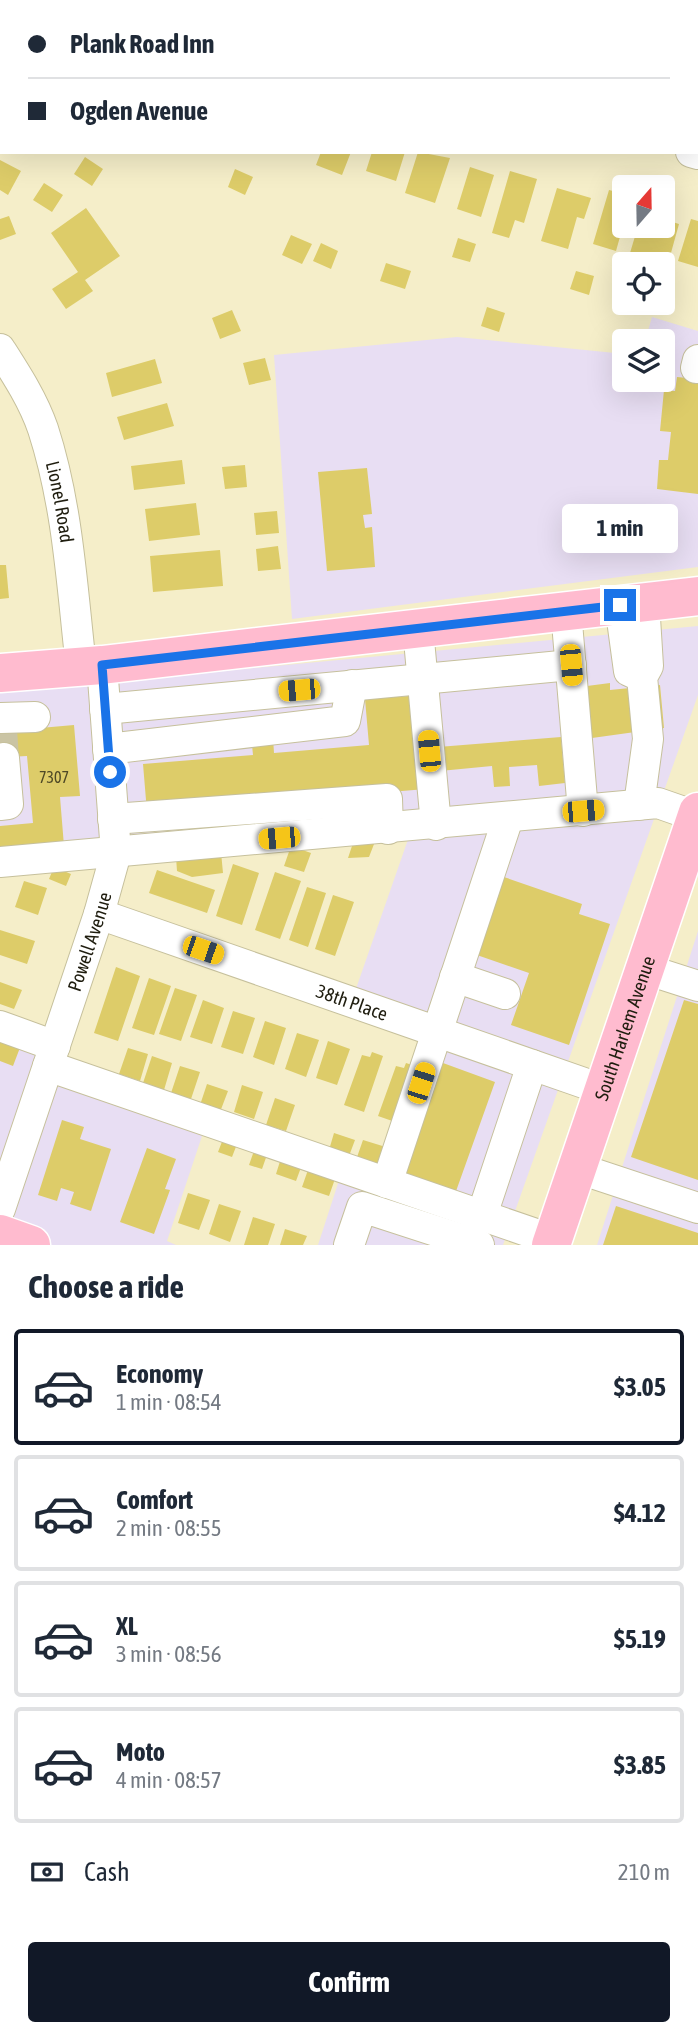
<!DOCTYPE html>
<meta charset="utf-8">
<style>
body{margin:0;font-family:"Asap Condensed",sans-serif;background:#f6f6f7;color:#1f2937;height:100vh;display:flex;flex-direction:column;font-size:26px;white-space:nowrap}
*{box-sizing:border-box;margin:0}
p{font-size:23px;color:#747a83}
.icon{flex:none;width:38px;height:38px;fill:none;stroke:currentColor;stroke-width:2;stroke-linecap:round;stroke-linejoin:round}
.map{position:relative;height:1245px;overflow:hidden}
.side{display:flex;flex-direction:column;background:#fff;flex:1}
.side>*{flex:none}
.top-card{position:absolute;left:0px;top:0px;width:698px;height:154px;box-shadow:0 7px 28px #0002;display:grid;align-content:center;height:154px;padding:0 28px;background:#fff}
.needle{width:46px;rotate:20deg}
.controls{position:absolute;left:612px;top:175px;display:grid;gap:14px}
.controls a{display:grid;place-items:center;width:63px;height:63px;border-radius:7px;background:#fff;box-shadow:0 7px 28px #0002;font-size:35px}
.end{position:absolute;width:32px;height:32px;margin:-16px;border:9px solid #1a73e8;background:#fff;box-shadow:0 0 0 4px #fff}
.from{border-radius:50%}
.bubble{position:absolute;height:49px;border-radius:7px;background:#fff;box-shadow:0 7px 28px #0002;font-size:23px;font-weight:700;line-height:49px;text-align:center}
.car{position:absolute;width:21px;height:42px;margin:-21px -10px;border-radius:9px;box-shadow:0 0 5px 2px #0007;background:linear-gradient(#f5c518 24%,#345 0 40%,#f5c518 0 76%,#345 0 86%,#f5c518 0)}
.top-card b{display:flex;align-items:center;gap:24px;height:66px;font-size:26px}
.top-card b+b{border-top:2px solid #e0e1e3}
.top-card i{width:18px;height:18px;background:#1f2937}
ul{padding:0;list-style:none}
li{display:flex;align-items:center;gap:21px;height:116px;margin:0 14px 10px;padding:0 14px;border:4px solid #e0e1e3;border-radius:7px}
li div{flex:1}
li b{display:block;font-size:26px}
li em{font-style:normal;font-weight:700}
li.selected{border-color:#111827}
li>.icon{width:63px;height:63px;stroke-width:1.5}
h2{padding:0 28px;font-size:32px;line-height:84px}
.pay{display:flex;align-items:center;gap:18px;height:77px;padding:0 28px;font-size:26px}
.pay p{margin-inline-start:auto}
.primary-button{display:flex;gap:14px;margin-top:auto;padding:14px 28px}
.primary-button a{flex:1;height:80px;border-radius:7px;background:#111827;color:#fff;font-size:28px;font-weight:700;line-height:80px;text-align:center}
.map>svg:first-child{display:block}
</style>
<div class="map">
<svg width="698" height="1245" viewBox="0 0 698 1245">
<rect width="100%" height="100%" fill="#f5eec9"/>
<path fill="#e8def3" d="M652,317L698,331V567L292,619L274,355L457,337L625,354V380H663V341H645Z
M698,626V695L503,1245H318L343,1168L387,1184L436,1033L351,1003L412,828L0,862V692Z
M698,931V1245H597Z
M0,1018L48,1066L207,1121L167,1241L176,1245H0Z"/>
<path fill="#ddcc69" d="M321,152H351L342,175L316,165Z
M372,152H405L396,181L366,171Z
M418,152L450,158L435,203L405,193Z
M85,157L103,169L92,186L74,174Z
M0,160L21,171L8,195L0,190Z
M470,167L494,175L481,217L457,209Z
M235,169L253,177L245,195L228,187Z
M510,171L537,179L524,223L515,220L509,238L492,233Z
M44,183L63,195L52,212L33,200Z
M557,188L591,198L584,219L577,217L568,249L541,241Z
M609,190L625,194V219L616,251L593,244Z
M86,208L120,256L85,280L93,291L66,309L52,289L78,272L51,233Z
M9,216L16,234L0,240V219Z
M663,219L679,224L664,278L663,264L627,263L636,233L656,238Z
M691,219L698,221V267L678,261Z
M291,235L312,244L302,264L282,255Z
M458,238L476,244L470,262L452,257Z
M321,243L338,251L331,269L313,261Z
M386,263L411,271L405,289L380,281Z
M576,271L594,276L589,295L570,289Z
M487,307L505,313L499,332L481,326Z
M232,310L241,331L220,339L212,318Z
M265,358L271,380L249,385L243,363Z
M155,359L162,383L112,397L106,373Z
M677,377L698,379V494L657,489L659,460H668L671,432L660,431L664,390L675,391Z
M167,403L174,426L124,440L117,417Z
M182,460L185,484L134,490L131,466Z
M245,465L247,487L225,489L222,467Z
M367,468L372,514L363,515L365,528L372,527L375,567L327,571L318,472Z
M196,503L200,535L149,541L145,509Z
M277,511L279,533L256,535L254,513Z
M278,546L281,569L258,571L256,549Z
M220,550L223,586L153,592L150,556Z
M0,565H6L9,598L0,599Z
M610,683V690L660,685L664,728L592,738L587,686Z
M409,696L413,739L422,738L426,789L147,812L143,764L253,755L250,725L272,723L274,753L369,745L365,699Z
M74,725L80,796L60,797L64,846L0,852V826L33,823L27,756L8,757L6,731Z
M561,737L565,783L539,786L537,765L509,767L510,786L494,787L492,766L440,771L438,747Z
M376,839L369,857L348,858L354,840Z
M291,846L311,853L304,872L284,866Z
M221,852L223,873L192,877L177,871L176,857Z
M233,864L259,873L242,925L216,916Z
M54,867L71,874L66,886L49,879Z
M157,870L215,890L207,913L149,893Z
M275,872L301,881L280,939L255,930Z
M501,876L582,904L579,914L610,924L569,1045L511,1025L529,973L474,954Z
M24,881L47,888L38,915L15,907Z
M307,887L326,893L308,947L289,940Z
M333,895L354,902L335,956L315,949Z
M0,930L35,941L27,964L0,955Z
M116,967L140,976L118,1041L94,1033Z
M149,978L171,986L154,1035L132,1028Z
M0,982L22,990L14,1009L0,1004Z
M175,988L197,995L181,1041L159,1034Z
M203,1000L224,1008L212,1044L190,1037Z
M684,1000L698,1004V1180L631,1157Z
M233,1011L255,1018L243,1054L221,1047Z
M265,1021L286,1028L274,1065L253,1057Z
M297,1033L319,1040L306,1077L285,1069Z
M0,1037L21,1045L13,1066L0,1061Z
M328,1041L350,1049L337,1085L316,1078Z
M128,1048L148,1054L140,1081L119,1074Z
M372,1052L383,1056L364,1112L344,1105L362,1055L370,1057Z
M152,1056L172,1063L164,1090L143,1083Z
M406,1063L418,1067L398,1123L378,1116L396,1066L404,1068Z
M443,1063L495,1082L455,1194L403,1176Z
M180,1066L200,1072L191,1099L171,1093Z
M207,1084L228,1091L220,1112L200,1105Z
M242,1085L263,1092L254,1119L234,1112Z
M275,1098L295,1105L286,1131L266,1125Z
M62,1120L84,1127L80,1139L111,1149L91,1211L70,1204L74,1192L61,1188L57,1201L38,1195Z
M334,1133L355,1140L349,1156L329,1150Z
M225,1134L239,1139L232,1157L218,1152Z
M363,1140L389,1148L382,1168L356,1160Z
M147,1148L176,1159L165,1189L170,1190L154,1234L120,1222Z
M255,1148L268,1152L262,1169L249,1165Z
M282,1155L303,1162L296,1181L276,1174Z
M309,1167L336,1176L329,1196L302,1187Z
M188,1193L210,1200L199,1230L178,1223Z
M219,1204L241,1211L230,1242L209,1234Z
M616,1206L698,1233V1245H603Z
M253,1217L275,1224L268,1245H244Z
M285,1229L307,1236L303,1245H280Z"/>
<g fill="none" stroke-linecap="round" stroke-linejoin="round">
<path stroke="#cac4a4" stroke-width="30" stroke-dasharray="30 15" stroke-linecap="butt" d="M2,730L4,758"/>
<g stroke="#c6c09c" stroke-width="32">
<g id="minor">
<path d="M304,0L308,2"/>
<path d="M691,152L698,154"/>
<path id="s1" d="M0,349C16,374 33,400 43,429C68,506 72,587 81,666"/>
<path d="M696,368L698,360"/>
<path d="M620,605L629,671L642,677"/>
<path d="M566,611L583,811"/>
<path d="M418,629L436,825"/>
<path d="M105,709L571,665"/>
<path d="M1,718L35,717"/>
<path d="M108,749L345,721L352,685"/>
<path d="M0,805L8,804L4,758"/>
<path d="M639,805L648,739L642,677L648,666L644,602"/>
<path d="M113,819L387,799L388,829"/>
<path d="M0,862L658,803L698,817"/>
<path id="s2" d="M99,914L604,1090"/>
<path d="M645,969L698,986"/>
<path d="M455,977L505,994"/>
<path d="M0,1026L55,1046"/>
<path d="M48,1066L553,1240"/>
<path d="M577,1168L698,1208"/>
<path d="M387,1183L508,818"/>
<path id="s3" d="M0,1209L99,914L116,853L102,665"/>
<path d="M482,1215L532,1065"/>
<path d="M349,1245L362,1207L479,1245"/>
</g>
</g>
<g stroke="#fff" stroke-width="41">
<g id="major">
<path d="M0,673L102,665L698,596"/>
<path d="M0,1234L31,1245"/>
<path id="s4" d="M551,1245L698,812"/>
</g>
</g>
<use href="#minor" stroke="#fff" stroke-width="30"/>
<use href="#major" stroke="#ffbbcf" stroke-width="38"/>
</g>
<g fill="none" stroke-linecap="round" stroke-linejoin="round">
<path stroke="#1a73e8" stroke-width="9" d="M110,772L102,665L620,605"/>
</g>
<g text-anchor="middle" stroke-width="6" stroke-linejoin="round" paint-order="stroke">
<g font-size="16" fill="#4e4926">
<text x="54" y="783">7307</text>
</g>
<g font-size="19" fill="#1f1d0f" stroke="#f5eec9">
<text dy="7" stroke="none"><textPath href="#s1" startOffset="166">Lionel Road</textPath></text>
<text dy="7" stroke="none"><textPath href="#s3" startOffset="282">Powell Avenue</textPath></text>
<text dy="7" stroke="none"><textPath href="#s2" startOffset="268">38th Place</textPath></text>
<text dy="7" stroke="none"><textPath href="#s4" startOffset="229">South Harlem Avenue</textPath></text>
</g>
</g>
</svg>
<div class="controls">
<a><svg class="needle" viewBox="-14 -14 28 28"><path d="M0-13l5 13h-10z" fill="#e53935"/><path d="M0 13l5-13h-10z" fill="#747a83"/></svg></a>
<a><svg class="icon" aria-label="locate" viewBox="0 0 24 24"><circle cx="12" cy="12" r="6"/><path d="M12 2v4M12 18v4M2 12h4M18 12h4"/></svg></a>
<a><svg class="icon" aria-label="layers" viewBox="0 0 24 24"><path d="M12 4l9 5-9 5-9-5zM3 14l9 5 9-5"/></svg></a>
</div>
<i class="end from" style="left:110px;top:772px"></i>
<i class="end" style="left:620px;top:605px"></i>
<div class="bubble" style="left:562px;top:504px;width:116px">1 min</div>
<i class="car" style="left:571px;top:665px;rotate:175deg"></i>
<i class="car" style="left:299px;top:690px;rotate:265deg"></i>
<i class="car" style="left:429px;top:751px;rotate:355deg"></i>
<i class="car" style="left:583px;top:811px;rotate:85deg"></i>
<i class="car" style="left:279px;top:838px;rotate:265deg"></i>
<i class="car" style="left:203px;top:950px;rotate:109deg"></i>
<i class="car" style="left:421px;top:1083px;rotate:18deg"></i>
<div class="top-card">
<b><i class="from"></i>Plank Road Inn</b>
<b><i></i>Ogden Avenue</b>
</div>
</div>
<section class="side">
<h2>Choose a ride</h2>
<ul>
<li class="selected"><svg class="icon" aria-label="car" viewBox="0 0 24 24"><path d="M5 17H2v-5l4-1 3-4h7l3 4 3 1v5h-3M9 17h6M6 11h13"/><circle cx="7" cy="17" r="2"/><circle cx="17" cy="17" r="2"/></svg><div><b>Economy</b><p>1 min · 08:54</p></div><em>$3.05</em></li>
<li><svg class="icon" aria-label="car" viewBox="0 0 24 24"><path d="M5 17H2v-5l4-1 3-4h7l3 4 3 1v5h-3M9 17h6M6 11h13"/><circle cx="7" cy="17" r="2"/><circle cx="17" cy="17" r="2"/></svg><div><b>Comfort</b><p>2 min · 08:55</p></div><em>$4.12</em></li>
<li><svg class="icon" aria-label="car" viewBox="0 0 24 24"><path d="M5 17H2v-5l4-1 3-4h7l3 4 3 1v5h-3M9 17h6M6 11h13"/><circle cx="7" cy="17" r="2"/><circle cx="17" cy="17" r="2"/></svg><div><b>XL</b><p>3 min · 08:56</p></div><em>$5.19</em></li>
<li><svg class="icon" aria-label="car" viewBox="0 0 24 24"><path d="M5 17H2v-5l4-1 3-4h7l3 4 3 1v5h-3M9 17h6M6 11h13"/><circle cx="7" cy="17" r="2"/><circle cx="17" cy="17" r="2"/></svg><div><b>Moto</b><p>4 min · 08:57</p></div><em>$3.85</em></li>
</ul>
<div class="pay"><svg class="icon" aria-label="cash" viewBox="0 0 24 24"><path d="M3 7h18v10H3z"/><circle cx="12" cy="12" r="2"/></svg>Cash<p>210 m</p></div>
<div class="primary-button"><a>Confirm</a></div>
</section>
